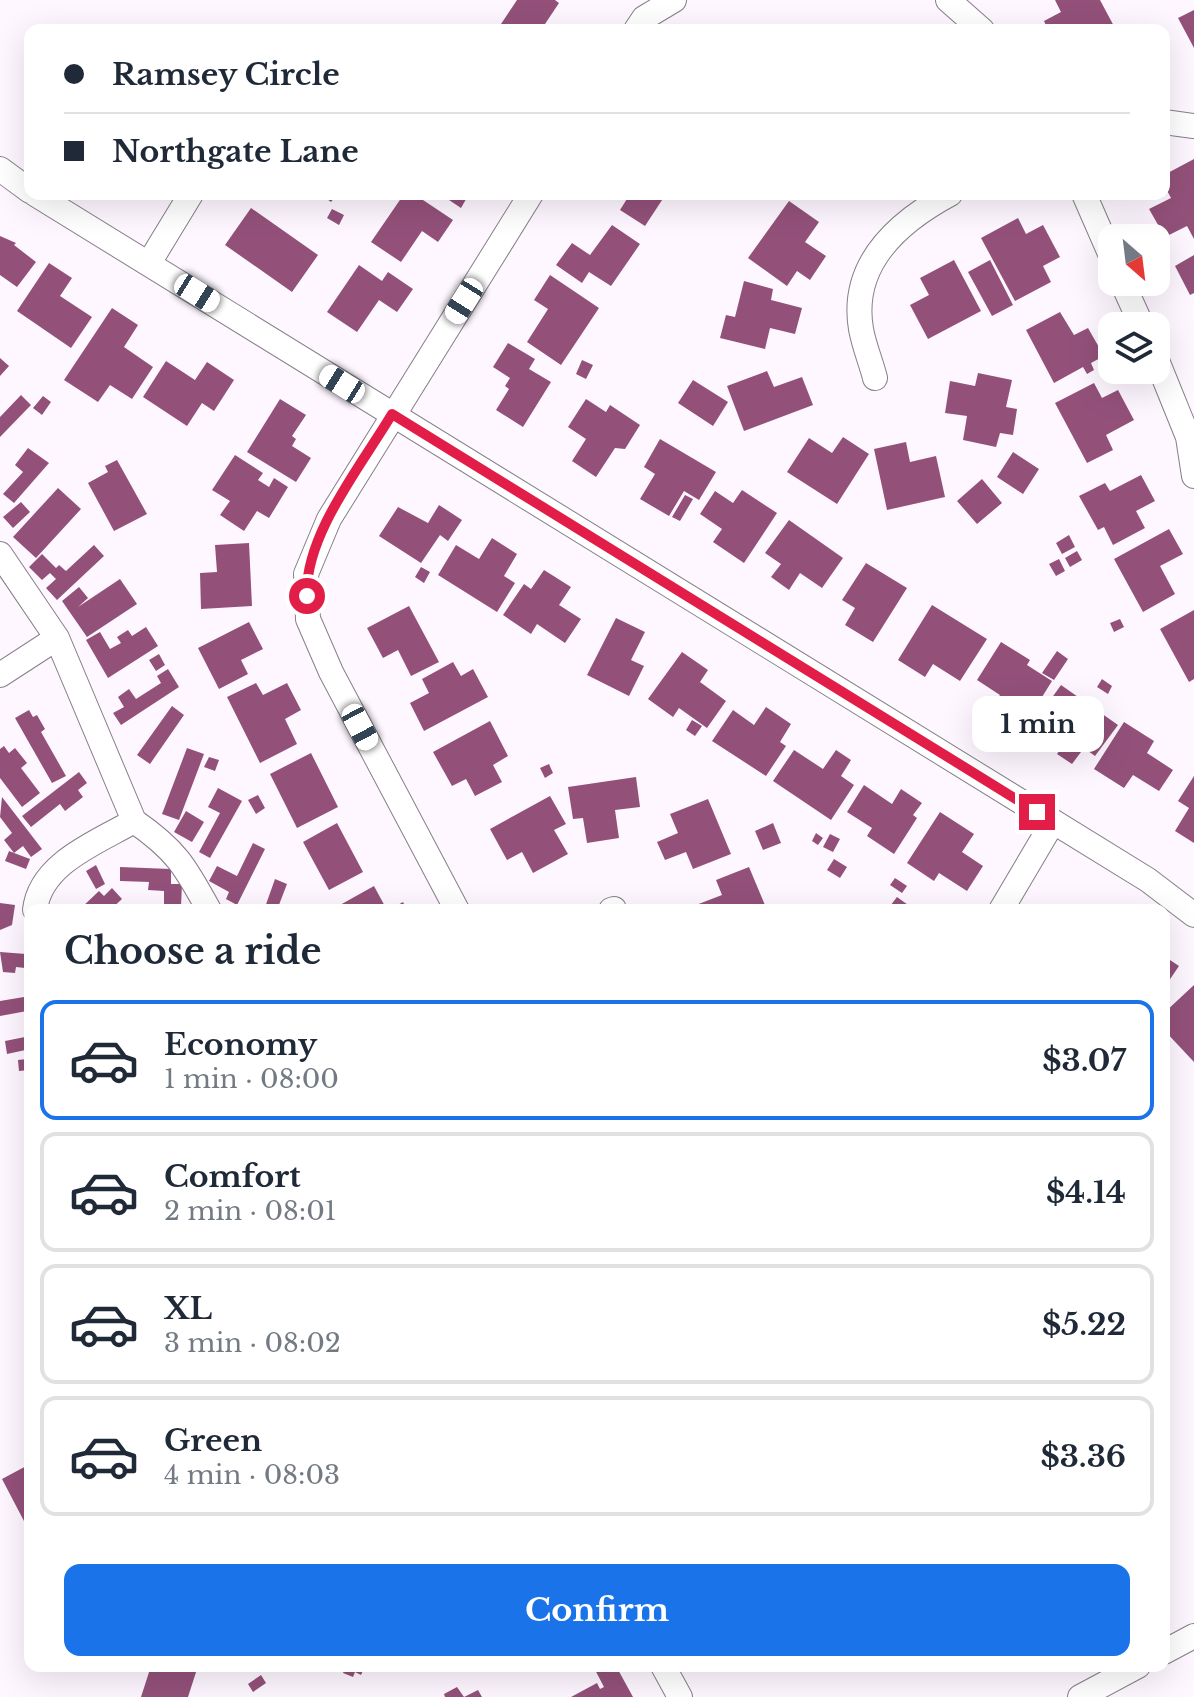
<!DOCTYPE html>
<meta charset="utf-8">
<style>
body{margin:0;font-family:"Libre Baskerville",serif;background:#f6f6f7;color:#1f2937;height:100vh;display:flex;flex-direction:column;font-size:30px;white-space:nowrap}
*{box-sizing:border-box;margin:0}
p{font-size:26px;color:#747a83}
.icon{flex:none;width:44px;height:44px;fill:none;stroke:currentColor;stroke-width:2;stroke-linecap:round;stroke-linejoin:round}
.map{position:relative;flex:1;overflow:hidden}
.drawer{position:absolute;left:24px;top:904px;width:1146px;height:768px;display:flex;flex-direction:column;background:#fff;border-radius:16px;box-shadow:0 8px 32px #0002}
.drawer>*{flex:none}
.hud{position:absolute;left:24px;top:24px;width:1146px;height:176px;border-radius:16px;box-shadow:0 8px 32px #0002;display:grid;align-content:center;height:176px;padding:0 40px;background:#fff}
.needle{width:52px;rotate:152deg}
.buttons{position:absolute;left:1098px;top:224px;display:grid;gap:16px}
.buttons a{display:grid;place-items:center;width:72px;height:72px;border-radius:16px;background:#fff;box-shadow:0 8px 32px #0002;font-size:40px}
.end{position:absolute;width:36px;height:36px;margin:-18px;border:10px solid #e11d48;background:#fff;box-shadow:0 0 0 4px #fff}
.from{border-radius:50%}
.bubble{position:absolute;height:56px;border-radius:16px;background:#fff;box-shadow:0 8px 32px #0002;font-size:26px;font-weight:800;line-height:56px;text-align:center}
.car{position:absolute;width:24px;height:48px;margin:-24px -12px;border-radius:10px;box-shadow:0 0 6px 2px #0007;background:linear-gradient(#fff 24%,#345 0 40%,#fff 0 76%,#345 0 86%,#fff 0)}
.hud b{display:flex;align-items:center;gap:28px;height:76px;font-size:30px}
.hud b+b{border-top:2px solid #e0e1e3}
.hud i{width:20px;height:20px;background:#1f2937}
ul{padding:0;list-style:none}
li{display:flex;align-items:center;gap:24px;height:120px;margin:0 16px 12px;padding:0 24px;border:4px solid #e0e1e3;border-radius:16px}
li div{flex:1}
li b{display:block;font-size:30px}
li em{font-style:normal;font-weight:800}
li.current{border-color:#1a73e8}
li>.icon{width:72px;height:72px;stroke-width:1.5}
h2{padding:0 40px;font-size:36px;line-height:96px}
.action{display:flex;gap:16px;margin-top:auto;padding:16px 40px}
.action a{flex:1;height:92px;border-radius:16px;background:#1a73e8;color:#fff;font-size:32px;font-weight:800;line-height:92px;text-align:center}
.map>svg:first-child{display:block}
</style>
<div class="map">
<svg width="1194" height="1697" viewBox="0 0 1194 1697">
<rect width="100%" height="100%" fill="#fef7ff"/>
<path fill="#93517a" d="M517,0H555L559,3L541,30H497Z
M1055,0H1100L1116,30H1048L1044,21L1061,12Z
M1194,10V48L1178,18Z
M1194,159V239L1187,226L1165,237L1149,209L1171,198L1164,185V175Z
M320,194H337L331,202Z
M404,194H414L453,220L438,242L422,231L401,262L371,242Z
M440,194H469L461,208Z
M630,194H666L645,226L620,210Z
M789,201L819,222L805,242L826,256L810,280L797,271L787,286L748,258Z
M251,208L318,255L292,292L225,245Z
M332,209L344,215L339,225L327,218Z
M1018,218L1026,234L1043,225L1060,257L1043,266L1051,282L1015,301L981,238Z
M612,225L640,244L611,286L589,272L582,283L556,265L572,243L590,255Z
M0,236L16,243L14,245L36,262L17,287L0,275Z
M1194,255V293L1190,295L1175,266Z
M954,260L981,311L928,339L910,305L929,295L920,278Z
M990,260L1013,305L992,316L968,272Z
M49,263L72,278L60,296L92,317L71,348L17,311Z
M359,265L382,281L388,272L413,289L397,312L379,300L357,332L327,312Z
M550,275L599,308L561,365L527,342L548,309L534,300Z
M744,281L773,289L771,300L802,308L795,334L770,328L765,349L720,338L726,315L735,317Z
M112,308L138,325L124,347L153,367L132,399L110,385L98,402L64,380Z
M1060,312L1074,335L1088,328L1104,356L1091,363L1094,370L1087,374L1083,367L1054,383L1026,330Z
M508,343L535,359L529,369L551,382L523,427L496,410L509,389L505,386L510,378L493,367Z
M0,358L9,366L0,376Z
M582,360L593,365L586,379L576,374Z
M166,361L195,380L207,362L234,380L214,411L202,403L187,426L143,397Z
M767,371L774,387L802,377L813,405L744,431L727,386Z
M978,373L1012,380L1006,407L1017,409L1013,435L1000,433L996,447L963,440L967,416L945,413L950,381L975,386Z
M693,380L728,402L713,426L678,403Z
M1094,383L1102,398L1118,390L1134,420L1106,435L1113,450L1087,463L1055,403Z
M21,395L31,405L0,437V417Z
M43,396L51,402L42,415L33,408Z
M280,399L306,415L292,436L296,439L292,446L311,458L296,482L247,452Z
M586,399L606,412L610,405L640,425L625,449L615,448L596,477L572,461L586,439L568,427Z
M843,437L869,454L837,504L787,472L809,438L832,453Z
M660,439L716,472L699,500L684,491L669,516L640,499L655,474L644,467Z
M906,442L910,462L936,456L945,497L887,510L874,449Z
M28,448L49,463L14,503L3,494L23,472L15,465Z
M1013,452L1039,469L1023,494L997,477Z
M235,455L263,473L258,480L269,487L274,478L288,487L269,518L257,511L244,531L220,515L230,501L212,490Z
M117,460L147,514L114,531L88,483L108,472L105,466Z
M1141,475L1155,501L1136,511L1145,528L1113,545L1104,527L1098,530L1079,496L1105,483L1110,491Z
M982,479L1002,503L977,524L957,501Z
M58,488L81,509L36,558L13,537Z
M742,490L777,513L744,563L713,542L722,529L700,514L715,491L733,503Z
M685,495L693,499L680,521L672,517Z
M21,502L30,512L13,528L3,517Z
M439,505L462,520L448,541L440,535L421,563L379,536L398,507L428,523Z
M789,520L843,558L822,588L800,573L789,590L771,577L781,564L765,553Z
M1169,529L1183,554L1160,566L1175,594L1143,612L1114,559Z
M1069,535L1075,547L1062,554L1056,543Z
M492,538L517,554L504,576L515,583L497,612L438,575L456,545L479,559Z
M249,543L252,606L201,609L200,573L217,572L215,545Z
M94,545L104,556L57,600L46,588L56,579L50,573L42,580L29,567L42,554L56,568L59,565L66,571Z
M1077,551L1082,560L1070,567L1065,558Z
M1059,559L1065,571L1056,576L1049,564Z
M866,563L907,588L873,642L845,625L855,608L842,600Z
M421,567L430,572L424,583L415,577Z
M544,570L571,587L559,605L581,619L565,643L537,624L531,634L503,615L524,584L531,589Z
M120,579L137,604L87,637L62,601L79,587L88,598L78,607Z
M932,605L987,639L960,681L933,664L925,677L898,660Z
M409,606L439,662L411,676L398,650L383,658L367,628Z
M1194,610V679L1189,682L1160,629Z
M616,618L645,632L631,660L644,666L629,696L587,675Z
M1120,619L1124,627L1114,632L1110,623Z
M249,622L263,649L241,660L248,674L219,689L198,648Z
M146,627L158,646L108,678L86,640L100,632L110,649L121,643L117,637L128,630L132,636Z
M1001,642L1030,660L1027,665L1052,681L1032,713L1026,709L1013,729L988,713L1000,695L977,680Z
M1057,651L1068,659L1054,680L1042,673Z
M682,652L708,670L700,682L726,701L707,728L679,708L673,717L648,699Z
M159,654L165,665L156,671L149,660Z
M453,662L461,676L473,669L488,697L424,731L410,703L429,693L422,679Z
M168,669L179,687L121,725L113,713L124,707L118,697L129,689L136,699L161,683L157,676Z
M1102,679L1112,686L1108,694L1097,687Z
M256,683L263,695L287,683L301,710L285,719L297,744L260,763L227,697Z
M1061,685L1118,725L1095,756L1084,748L1072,764L1057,754L1066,741L1036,720Z
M172,706L184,715L150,764L137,755Z
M766,707L791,724L780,742L786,746L766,776L712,741L733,710L754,725Z
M29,710L33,717L37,715L45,729L41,732L66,776L52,783L15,718Z
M692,720L702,726L695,736L686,730Z
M490,721L508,756L493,765L502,782L475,796L466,779L452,786L433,752Z
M1124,722L1154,741L1147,753L1173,770L1159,791L1133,775L1124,788L1094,769Z
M4,746L9,753L15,748L27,763L21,768L40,793L22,807L0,778V749Z
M187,748L204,754L179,820L162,814Z
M794,750L823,769L836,750L851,760L841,776L854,785L831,820L773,781Z
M311,753L338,807L297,828L270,774Z
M209,757L219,760L215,771L204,767Z
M549,764L553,773L545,778L540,768Z
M79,772L87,783L78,790L83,797L65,811L60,804L31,827L22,816Z
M1194,776V843L1175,831L1189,808L1178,801Z
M636,777L640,807L615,810L619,838L587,843L583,818L573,819L568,787Z
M864,785L892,804L901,789L922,803L913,815L917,818L894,854L867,836L872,828L847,812Z
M218,788L242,801L210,858L199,852L220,813L208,807Z
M258,795L265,808L256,814L248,800Z
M550,796L566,824L554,830L568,854L533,873L522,852L507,860L490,829Z
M2,797L42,849L31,857L23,846L14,853L30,859L26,869L5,861L9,851L14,853L4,840L12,833L0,817Z
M708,799L731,854L693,869L686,852L665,860L657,842L678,833L670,814Z
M186,811L204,822L192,842L174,832Z
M940,812L974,834L962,852L983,866L967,891L939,873L934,881L907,863Z
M337,823L363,872L329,890L303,842Z
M773,823L781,843L763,850L755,831Z
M816,833L823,838L818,845L812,841Z
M830,834L840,839L833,852L823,847Z
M253,843L265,849L237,905L226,899L229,892L209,881L217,866L237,876Z
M834,859L847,867L840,878L827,870Z
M96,865L105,884L96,889L86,871Z
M120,867L171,869V884H182L181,906L164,905V891L148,890L149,882L120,881Z
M749,867L767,910H698L696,905L722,895L716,880Z
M895,878L907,886L902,893L890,885Z
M275,879L287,884L277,910H264Z
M374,886L387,910H331Z
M112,888L122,899L110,910H79L99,891L104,896Z
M897,897L915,910H887Z
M403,902L407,910H389Z
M0,903L15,905L12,925L0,930Z
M0,952L26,954L25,968L16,967L15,973L3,972Z
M1164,956L1179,966L1164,988Z
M1194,985V1062L1164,1030V1013Z
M30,996V1020L27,1011L0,1016V1001Z
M30,1036V1049L7,1054L5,1041Z
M27,1059L29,1070L19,1071L18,1060Z
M30,1464V1520L25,1523L2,1479Z
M151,1666H198L188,1697H141Z
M346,1666H365L361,1675L355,1672L353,1677L343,1673Z
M593,1666H616L633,1697H571L597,1683L600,1689L604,1687Z
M261,1675L266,1683L253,1692L248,1684Z
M457,1687L464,1697H445L444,1694Z
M478,1690L482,1697H464Z"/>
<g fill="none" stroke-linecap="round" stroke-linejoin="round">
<g stroke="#867f87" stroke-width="26">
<path id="minor" d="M948,0L982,30
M636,30L644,18L674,0
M1164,122L1194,126
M0,169L30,191
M35,194L1148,880L1194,915
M1084,194L1112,258
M149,263L191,194
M1122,282L1142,326
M1156,358L1188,437L1194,476
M875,378C871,362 864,346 861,329C850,264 898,222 950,194
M0,554L57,638L134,821
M0,675L57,638
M35,910C40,863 98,842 134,821C176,850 185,866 209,910
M457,910L331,672L308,619L306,574L329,519L531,194
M611,910L614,909
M1001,910L1053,822
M1164,1652L1194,1636
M663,1666L680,1697
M1080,1697L1138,1666"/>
</g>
<use href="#minor" stroke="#fff" stroke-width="24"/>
</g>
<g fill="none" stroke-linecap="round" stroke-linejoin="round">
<path stroke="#e11d48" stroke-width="10" d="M307,596C304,536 361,466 392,414L1037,812"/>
</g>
</svg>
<div class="buttons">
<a><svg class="needle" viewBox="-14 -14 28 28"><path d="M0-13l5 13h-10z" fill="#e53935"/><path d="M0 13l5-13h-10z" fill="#747a83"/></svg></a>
<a><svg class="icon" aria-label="layers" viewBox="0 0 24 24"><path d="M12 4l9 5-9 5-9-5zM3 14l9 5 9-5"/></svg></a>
</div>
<i class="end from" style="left:307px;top:596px"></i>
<i class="end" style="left:1037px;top:812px"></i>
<div class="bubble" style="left:972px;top:696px;width:132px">1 min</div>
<i class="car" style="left:197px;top:293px;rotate:122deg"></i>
<i class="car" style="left:464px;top:301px;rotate:212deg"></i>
<i class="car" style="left:342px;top:384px;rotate:302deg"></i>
<i class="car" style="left:360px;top:727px;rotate:152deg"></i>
<div class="hud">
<b><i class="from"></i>Ramsey Circle</b>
<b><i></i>Northgate Lane</b>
</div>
<section class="drawer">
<h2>Choose a ride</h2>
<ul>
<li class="current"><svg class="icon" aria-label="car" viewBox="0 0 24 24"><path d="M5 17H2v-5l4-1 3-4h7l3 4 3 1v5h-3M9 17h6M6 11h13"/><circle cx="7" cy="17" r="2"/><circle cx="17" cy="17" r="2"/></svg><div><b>Economy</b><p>1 min · 08:00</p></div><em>$3.07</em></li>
<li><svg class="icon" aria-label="car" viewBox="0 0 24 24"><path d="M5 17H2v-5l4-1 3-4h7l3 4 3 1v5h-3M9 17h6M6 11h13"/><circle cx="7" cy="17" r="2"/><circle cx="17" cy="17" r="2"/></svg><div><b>Comfort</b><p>2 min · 08:01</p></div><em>$4.14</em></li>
<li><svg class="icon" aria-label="car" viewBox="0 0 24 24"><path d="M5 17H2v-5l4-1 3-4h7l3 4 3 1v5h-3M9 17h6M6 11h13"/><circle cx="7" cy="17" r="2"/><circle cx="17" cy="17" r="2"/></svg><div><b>XL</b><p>3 min · 08:02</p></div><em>$5.22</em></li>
<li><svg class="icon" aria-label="car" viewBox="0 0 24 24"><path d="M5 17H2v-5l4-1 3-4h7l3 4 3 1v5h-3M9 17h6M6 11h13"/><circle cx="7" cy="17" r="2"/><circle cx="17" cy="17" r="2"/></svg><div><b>Green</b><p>4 min · 08:03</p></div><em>$3.36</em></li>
</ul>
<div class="action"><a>Confirm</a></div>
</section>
</div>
